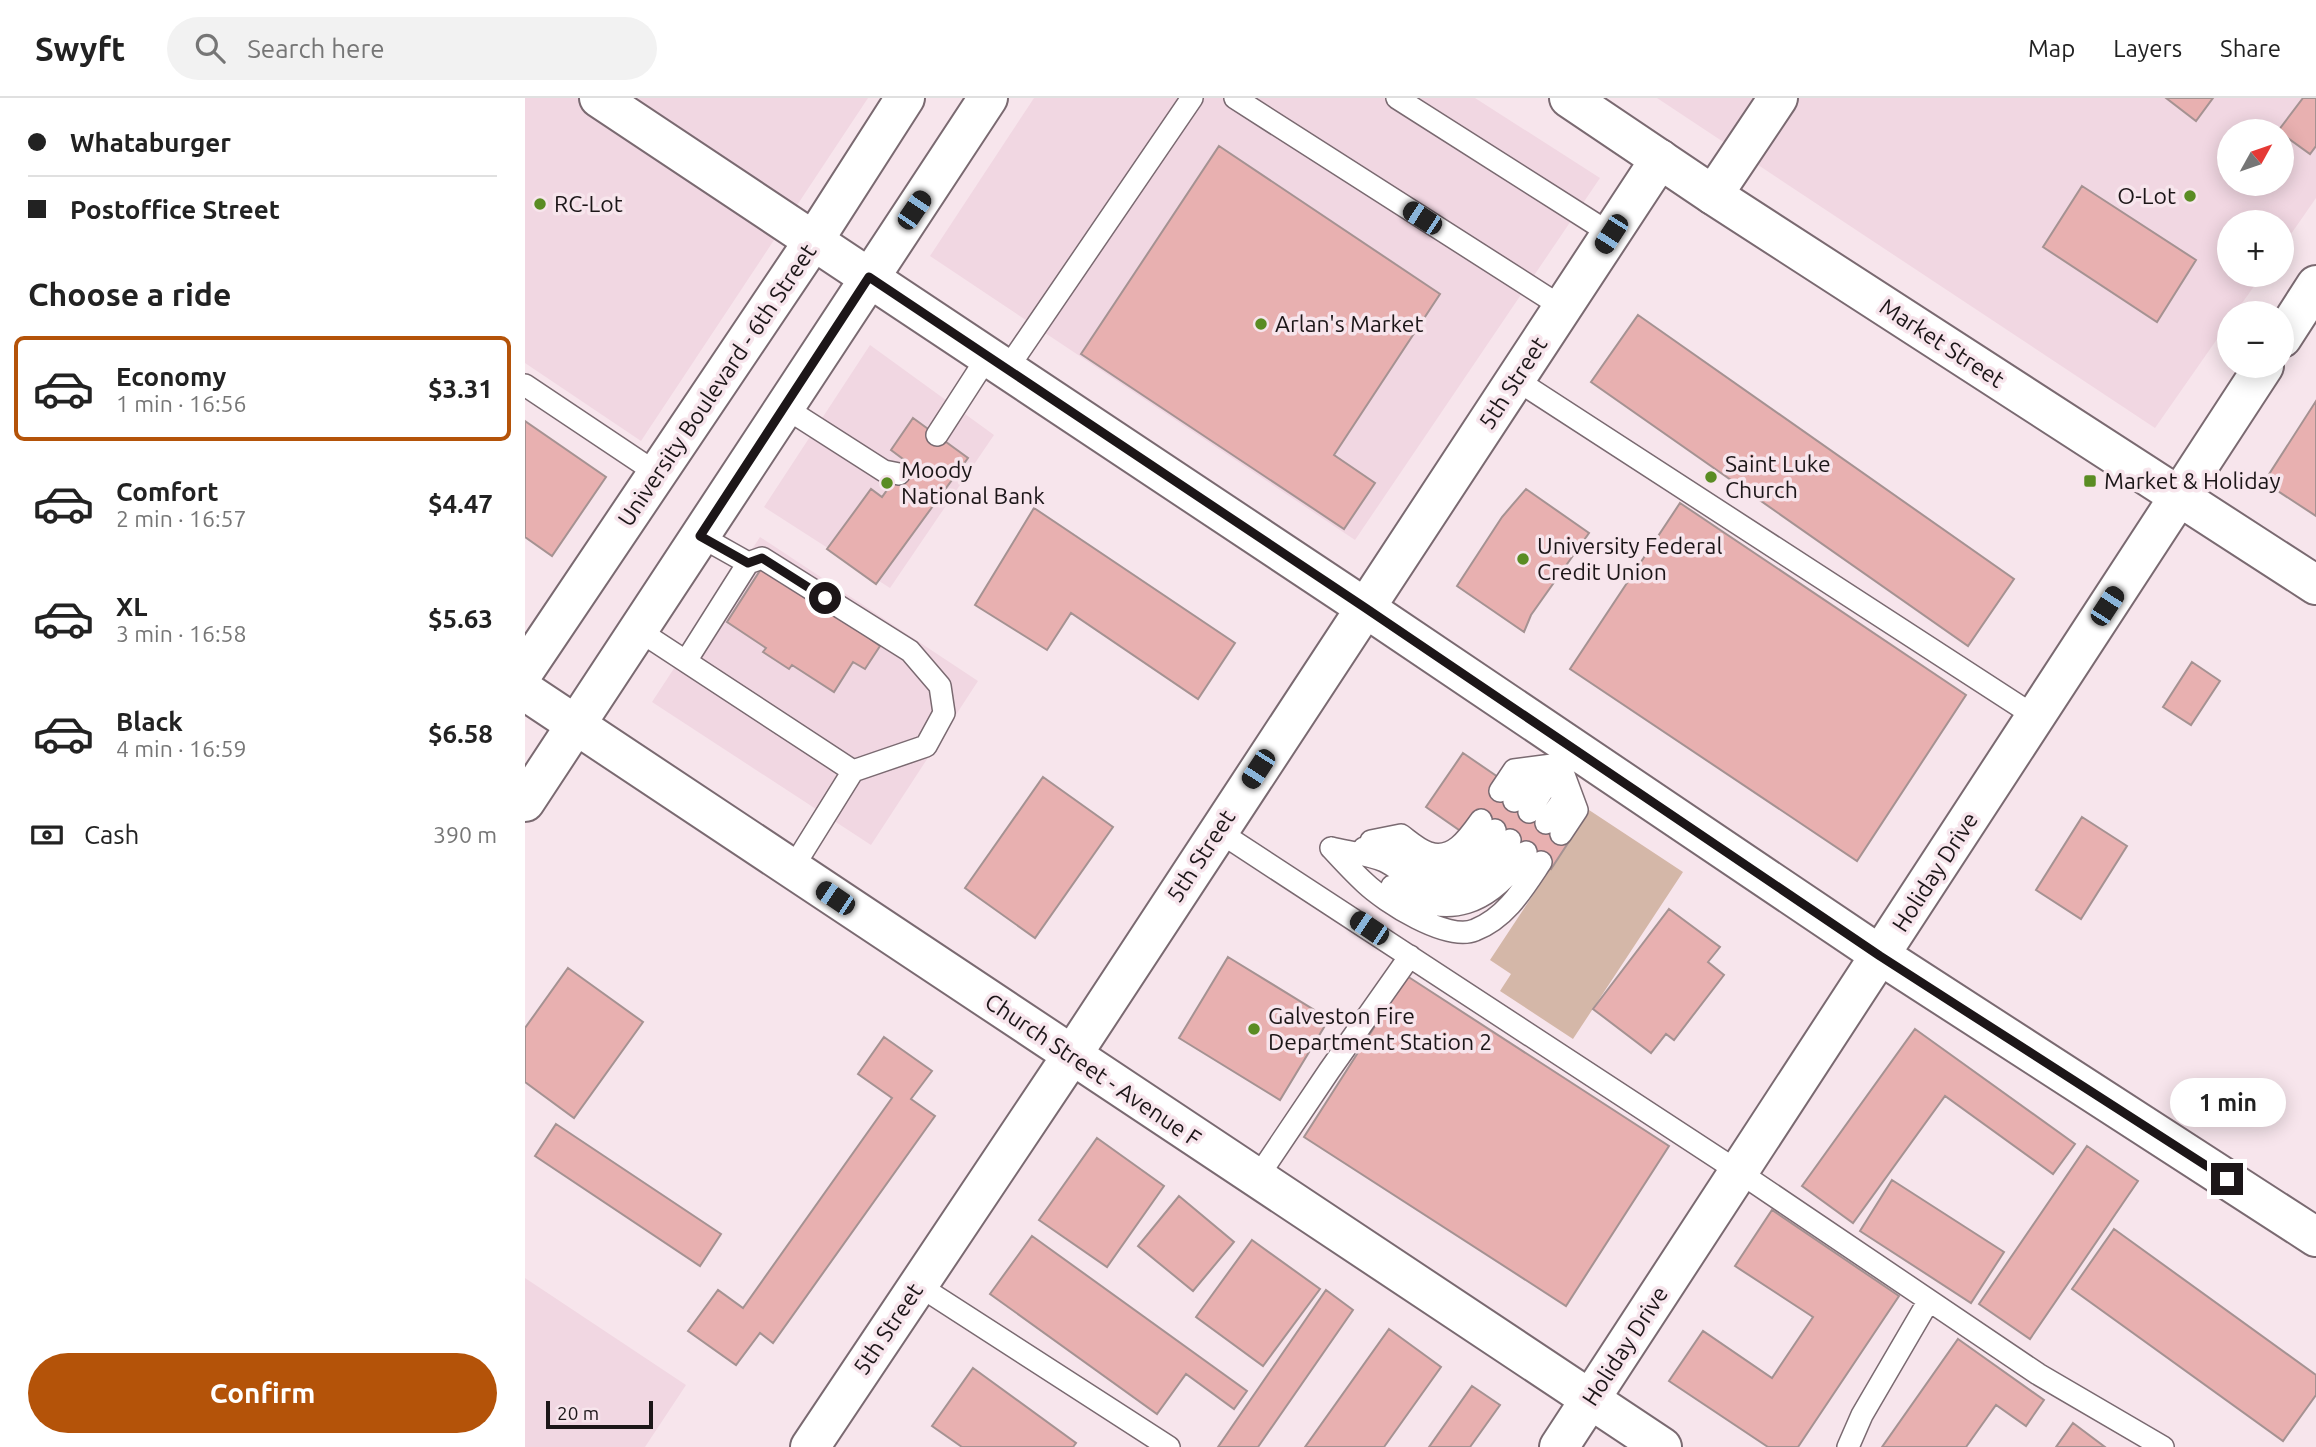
<!DOCTYPE html>
<meta charset="utf-8">
<style>
body{margin:0;font-family:Ubuntu,sans-serif;background:#f2f2f2;color:#222;height:100vh;display:flex;flex-direction:column;font-size:26px;white-space:nowrap}
*{box-sizing:border-box;margin:0}
p{font-size:23px;color:#767676}
.icon{flex:none;width:38px;height:38px;fill:none;stroke:currentColor;stroke-width:2;stroke-linecap:round;stroke-linejoin:round}
.map{position:relative;flex:1;overflow:hidden}
.side{display:flex;flex-direction:column;background:#fff;width:525px}
.side>*{flex:none}
.banner{display:grid;align-content:center;height:154px;padding:0 28px;background:#fff}
.needle{width:46px;rotate:50deg}
.tools{position:absolute;left:1692px;top:21px;display:grid;gap:14px}
.tools a{display:grid;place-items:center;width:77px;height:77px;border-radius:50%;background:#fff;box-shadow:0 4px 18px #0003;font-size:35px}
.scale{position:absolute;left:21px;bottom:18px;width:107px;box-sizing:border-box;padding-left:7px;border:4px solid #1c1618;border-top:0;font-size:19px;line-height:24px;white-space:nowrap;color:#1c1618;-webkit-text-stroke:5px #f7e5ec;paint-order:stroke}
.end{position:absolute;width:32px;height:32px;margin:-16px;border:9px solid #1c1618;background:#fff;box-shadow:0 0 0 4px #fff}
.from{border-radius:50%}
.bubble{position:absolute;height:49px;border-radius:24px;background:#fff;box-shadow:0 4px 18px #0003;font-size:23px;font-weight:600;line-height:49px;text-align:center}
.car{position:absolute;width:21px;height:42px;margin:-21px -10px;border-radius:9px;box-shadow:0 0 5px 2px #0007;background:linear-gradient(#222 24%,#8ab4d8 0 40%,#222 0 76%,#8ab4d8 0 86%,#222 0)}
.banner b{display:flex;align-items:center;gap:24px;height:66px;font-size:26px}
.banner b+b{border-top:2px solid #e0e0e0}
.banner i{width:18px;height:18px;background:#222}
ul{padding:0;list-style:none}
li{display:flex;align-items:center;gap:21px;height:105px;margin:0 14px 10px;padding:0 14px;border:4px solid transparent;border-radius:10px}
li div{flex:1}
li b{display:block;font-size:26px}
li em{font-style:normal;font-weight:600}
li.on{border-color:#b45309}
li>.icon{width:63px;height:63px;stroke-width:1.5}
h2{padding:0 28px;font-size:32px;line-height:84px}
.pay{display:flex;align-items:center;gap:18px;height:77px;padding:0 28px;font-size:26px}
.pay p{margin-inline-start:auto}
.cta{display:flex;gap:14px;margin-top:auto;padding:14px 28px}
.cta a{flex:1;height:80px;border-radius:42px;background:#b45309;color:#fff;font-size:28px;font-weight:600;line-height:80px;text-align:center}
header{display:flex;align-items:center;gap:42px;box-sizing:border-box;height:98px;padding:0 35px;background:#fff;border-bottom:2px solid #e0e0e0}
header strong{font-size:33px}
nav{display:flex;gap:38px;margin-inline-start:auto;font-size:24px}
.search{width:490px;height:63px;background:#f2f2f2;display:flex;align-items:center;gap:18px;box-sizing:border-box;padding:0 24px;border-radius:38px;color:#767676;font-size:26px}
main{display:flex;flex:1;min-height:0}
.map>svg:first-child{display:block}
</style>
<header>
<strong>Swyft</strong>
<div class="search"><svg class="icon" aria-label="search" viewBox="0 0 24 24"><circle cx="10" cy="10" r="6"/><path d="M15 15l6 6"/></svg>Search here</div>
<nav><a>Map</a><a>Layers</a><a>Share</a></nav>
</header>
<main>
<section class="side">
<div class="banner">
<b><i class="from"></i>Whataburger</b>
<b><i></i>Postoffice Street</b>
</div>
<h2>Choose a ride</h2>
<ul>
<li class="on"><svg class="icon" aria-label="car" viewBox="0 0 24 24"><path d="M5 17H2v-5l4-1 3-4h7l3 4 3 1v5h-3M9 17h6M6 11h13"/><circle cx="7" cy="17" r="2"/><circle cx="17" cy="17" r="2"/></svg><div><b>Economy</b><p>1 min · 16:56</p></div><em>$3.31</em></li>
<li><svg class="icon" aria-label="car" viewBox="0 0 24 24"><path d="M5 17H2v-5l4-1 3-4h7l3 4 3 1v5h-3M9 17h6M6 11h13"/><circle cx="7" cy="17" r="2"/><circle cx="17" cy="17" r="2"/></svg><div><b>Comfort</b><p>2 min · 16:57</p></div><em>$4.47</em></li>
<li><svg class="icon" aria-label="car" viewBox="0 0 24 24"><path d="M5 17H2v-5l4-1 3-4h7l3 4 3 1v5h-3M9 17h6M6 11h13"/><circle cx="7" cy="17" r="2"/><circle cx="17" cy="17" r="2"/></svg><div><b>XL</b><p>3 min · 16:58</p></div><em>$5.63</em></li>
<li><svg class="icon" aria-label="car" viewBox="0 0 24 24"><path d="M5 17H2v-5l4-1 3-4h7l3 4 3 1v5h-3M9 17h6M6 11h13"/><circle cx="7" cy="17" r="2"/><circle cx="17" cy="17" r="2"/></svg><div><b>Black</b><p>4 min · 16:59</p></div><em>$6.58</em></li>
</ul>
<div class="pay"><svg class="icon" aria-label="cash" viewBox="0 0 24 24"><path d="M3 7h18v10H3z"/><circle cx="12" cy="12" r="2"/></svg>Cash<p>390 m</p></div>
<div class="cta"><a>Confirm</a></div>
</section>
<div class="map">
<svg width="1791" height="1349" viewBox="0 0 1791 1349">
<rect width="100%" height="100%" fill="#f7e5ec"/>
<path fill="#f1d7e2" fill-rule="evenodd" d="M0,0H343L116,343L0,265Z
M509,0H950L1075,80L830,442L405,158Z
M1132,0H1791V100L1757,149V124H1704V177H1737L1710,215H1704V224L1630,330ZM1704,33H1757V86H1704Z
M345,247L469,337L365,490L239,409Z
M235,439L453,583L346,747L127,604Z
M0,1180L161,1287L120,1349H0Z"/>
<path fill="#d4b7a8" d="M1064,712L1158,774L1048,941L975,893L986,876L965,862Z"/>
<path fill="#e8b0b0" stroke="#a59292" stroke-width="2" d="M1641,0H1688L1671,23Z
M1778,0H1791V48L1785,56L1753,33Z
M694,48L915,196L809,357L850,385L819,431L556,256Z
M1557,88L1671,162L1632,224L1518,149Z
M1113,217L1489,481L1443,548L1066,284Z
M1791,303V418L1739,384Z
M388,320L443,360L351,486L302,451L346,391L357,399L382,364L366,352Z
M0,323L81,379L27,458L0,439Z
M1001,391L1064,435L1006,517L999,534L932,488L977,419Z
M1155,405L1441,597L1332,763L1045,571Z
M509,410L710,545L673,601L546,515L522,552L450,507Z
M236,471L275,496L277,492L355,548L340,571L328,564L309,594L267,567L264,571L238,554L241,550L202,524Z
M1667,564L1695,583L1666,627L1638,609Z
M938,655L973,679L967,688L1045,742L1026,771L948,717L937,734L901,709Z
M518,679L588,729L510,840L440,790Z
M1557,719L1602,748L1556,821L1511,792Z
M1144,811L1195,849L1183,864L1199,877L1149,942L1141,936L1126,955L1068,911Z
M703,859L804,921L755,1002L654,940Z
M43,870L118,924L49,1020L0,984V930Z
M882,878L1144,1048L1041,1208L779,1039Z
M1390,931L1550,1046L1528,1076L1420,998L1328,1125L1277,1088Z
M359,939L407,973L386,1001L410,1018L248,1245L235,1235L211,1267L163,1233L193,1192L218,1210L367,1000L333,976Z
M31,1026L196,1136L175,1168L10,1058Z
M572,1040L639,1088L582,1169L514,1122Z
M1562,1048L1613,1083L1505,1241L1454,1206Z
M1367,1082L1479,1154L1446,1205L1335,1133Z
M654,1098L709,1144L668,1193L613,1148Z
M1247,1112L1374,1198L1273,1349H1243L1144,1283L1178,1233L1247,1280L1288,1219L1210,1168Z
M1589,1131L1791,1277V1297L1758,1343L1547,1191Z
M507,1138L722,1293L709,1311L661,1276L632,1316L465,1196Z
M727,1142L795,1191L738,1268L671,1219Z
M801,1192L828,1212L733,1349H693Z
M864,1231L916,1269L859,1349H780Z
M1433,1241L1519,1302L1501,1328L1471,1307L1441,1349H1357Z
M448,1270L551,1345L548,1349H437L407,1328Z
M947,1288L975,1307L945,1349H904Z
M1548,1325L1580,1349H1531Z"/>
<g fill="none" stroke-linecap="round" stroke-linejoin="round">
<g stroke="#7a6a71" stroke-width="24">
<path id="lane" d="M710,0L1037,209
M872,0L1086,136
M482,271L667,0
M990,281L1511,619
M0,287L133,376
M259,309L359,373L374,376
M412,337L463,258
M175,438L223,465L237,460L385,553L415,588L419,615L401,648L328,673
M113,532L328,673L267,771
M161,563L223,465
M1035,666L1052,712L1036,736
M975,693L989,672L1035,666
M989,703L1003,681L1023,671
M1004,714L1046,649
M1021,725L1037,703L1035,679
M693,733L1214,1074L1513,1276L1638,1349
M846,743L876,737C884,743 894,752 904,755C928,763 944,739 956,722
M806,750C817,762 828,774 840,785C860,804 922,844 950,832C981,820 998,791 1016,764
M806,750C822,754 843,756 859,763C872,769 882,780 896,786C934,804 966,771 985,742
M839,750C847,750 859,748 867,750C876,753 886,763 894,768C926,786 954,756 970,732
M867,788C923,826 966,805 1001,754
M732,1080L804,973L885,858
M393,1187L644,1349
M1323,1349L1337,1317L1403,1204"/>
</g>
<g stroke="#7a6a71" stroke-width="42">
<path id="street" d="M74,0L839,509L1355,857L1791,1139
M1188,97L1253,0
M0,593L1137,1349
M285,1349L547,957L1135,61"/>
</g>
<g stroke="#7a6a71" stroke-width="42">
<path id="secondary" d="M1044,0L1188,97L1791,487
M1757,240L1791,187
M0,572L289,142L380,0
M0,704L463,0
M1034,1349L1739,268"/>
</g>
<use href="#lane" stroke="#fff" stroke-width="21"/>
<use href="#street" stroke="#fff" stroke-width="38"/>
<use href="#secondary" stroke="#fff" stroke-width="38"/>
</g>
<g fill="none" stroke-linecap="round" stroke-linejoin="round">
<path stroke="#1c1618" stroke-width="9" d="M300,500L237,460L223,465L175,438L344,179L839,509L1355,858L1702,1081"/>
</g>
<g fill="#5a8c23" stroke="#f7e5ec" stroke-width="2.5">
<circle cx="1665" cy="98" r="7"/>
<circle cx="15" cy="106" r="7"/>
<circle cx="736" cy="226" r="7"/>
<circle cx="1186" cy="379" r="7"/>
<rect x="1558" y="376" width="14" height="14" rx="3.5"/>
<circle cx="362" cy="385" r="7"/>
<circle cx="998" cy="461" r="7"/>
<circle cx="729" cy="931" r="7"/>
</g>
<g text-anchor="middle" stroke-width="7" stroke-linejoin="round" paint-order="stroke">
<g font-size="23" fill="#1c1618" stroke="#f7e5ec" text-anchor="start">
<text x="1651" y="106" text-anchor="end">O-Lot</text>
<text x="29" y="114">RC-Lot</text>
<text x="750" y="234">Arlan's Market</text>
<text x="1200" y="374">Saint Luke<tspan x="1200" dy="26">Church</tspan></text>
<text x="376" y="380">Moody<tspan x="376" dy="26">National Bank</tspan></text>
<text x="1579" y="391">Market &amp; Holiday</text>
<text x="1012" y="456">University Federal<tspan x="1012" dy="26">Credit Union</tspan></text>
<text x="743" y="926">Galveston Fire<tspan x="743" dy="26">Department Station 2</tspan></text>
</g>
<g font-size="23" fill="#1c1618" stroke="#f7e5ec">
<text transform="translate(1417 245) rotate(33)" y="8">Market Street</text>
<text transform="translate(988 285) rotate(-57)" y="8">5th Street</text>
<text transform="translate(192 287) rotate(-56)" y="8">University Boulevard - 6th Street</text>
<text transform="translate(676 758) rotate(-57)" y="8">5th Street</text>
<text transform="translate(1410 774) rotate(-57)" y="8">Holiday Drive</text>
<text transform="translate(568 972) rotate(34)" y="8">Church Street - Avenue F</text>
<text transform="translate(363 1231) rotate(-56)" y="8">5th Street</text>
<text transform="translate(1100 1248) rotate(-57)" y="8">Holiday Drive</text>
</g>
</g>
</svg>
<div class="tools">
<a><svg class="needle" viewBox="-14 -14 28 28"><path d="M0-13l5 13h-10z" fill="#e53935"/><path d="M0 13l5-13h-10z" fill="#767676"/></svg></a>
<a>+</a>
<a>−</a>
</div>
<div class="scale">20 m</div>
<i class="end from" style="left:300px;top:500px"></i>
<i class="end" style="left:1702px;top:1081px"></i>
<div class="bubble" style="left:1645px;top:980px;width:116px">1 min</div>
<i class="car" style="left:389px;top:112px;rotate:34deg"></i>
<i class="car" style="left:897px;top:120px;rotate:303deg"></i>
<i class="car" style="left:1086px;top:136px;rotate:213deg"></i>
<i class="car" style="left:1582px;top:508px;rotate:33deg"></i>
<i class="car" style="left:733px;top:671px;rotate:213deg"></i>
<i class="car" style="left:310px;top:800px;rotate:304deg"></i>
<i class="car" style="left:844px;top:830px;rotate:304deg"></i>
</div>
</main>
